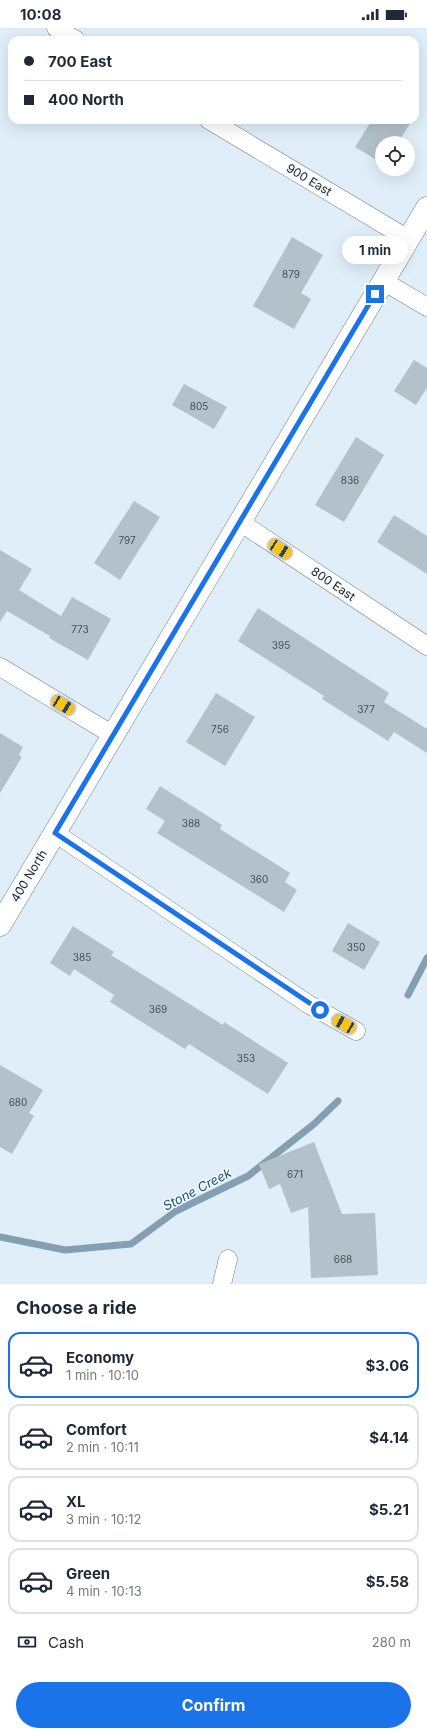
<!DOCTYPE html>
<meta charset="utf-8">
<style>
body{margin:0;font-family:Inter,sans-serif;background:#f2f2f3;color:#1f2937;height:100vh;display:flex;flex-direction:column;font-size:15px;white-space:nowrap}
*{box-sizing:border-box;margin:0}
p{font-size:13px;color:#747a83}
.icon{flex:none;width:22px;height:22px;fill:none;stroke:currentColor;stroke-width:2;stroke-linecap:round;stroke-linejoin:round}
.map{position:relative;height:1256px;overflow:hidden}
.panel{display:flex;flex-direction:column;background:#fff;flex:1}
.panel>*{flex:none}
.banner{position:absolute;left:8px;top:8px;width:411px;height:88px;border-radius:12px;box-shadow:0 4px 16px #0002;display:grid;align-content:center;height:88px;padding:0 16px;background:#fff}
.controls{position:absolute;left:375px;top:108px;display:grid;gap:8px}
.controls a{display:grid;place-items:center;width:40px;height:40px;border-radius:50%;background:#fff;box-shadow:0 4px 16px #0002;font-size:20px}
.end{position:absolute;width:18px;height:18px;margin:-9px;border:5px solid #1a73e8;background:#fff;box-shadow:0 0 0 2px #fff}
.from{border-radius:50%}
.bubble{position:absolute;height:28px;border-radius:14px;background:#fff;box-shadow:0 4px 16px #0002;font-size:13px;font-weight:700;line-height:28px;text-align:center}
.car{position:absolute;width:12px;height:24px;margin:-12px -6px;border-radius:5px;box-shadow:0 0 3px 1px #0007;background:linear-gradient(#f5c518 24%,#345 0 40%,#f5c518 0 76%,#345 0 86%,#f5c518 0)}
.banner b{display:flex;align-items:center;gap:14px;height:38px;font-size:15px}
.banner b+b{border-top:1px solid #e0e1e3}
.banner i{width:10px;height:10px;background:#1f2937}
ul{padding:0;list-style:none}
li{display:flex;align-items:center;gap:12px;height:66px;margin:0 8px 6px;padding:0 8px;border:2px solid #e0e1e3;border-radius:12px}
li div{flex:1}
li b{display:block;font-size:15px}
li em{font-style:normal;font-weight:700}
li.current{border-color:#1a73e8}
li>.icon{width:36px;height:36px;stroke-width:1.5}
h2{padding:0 16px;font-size:18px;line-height:48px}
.pay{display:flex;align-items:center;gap:10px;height:44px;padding:0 16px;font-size:15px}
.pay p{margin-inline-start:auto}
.button{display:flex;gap:8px;margin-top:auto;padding:8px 16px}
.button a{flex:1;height:46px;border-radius:24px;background:#1a73e8;color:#fff;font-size:16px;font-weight:700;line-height:46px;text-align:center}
.status{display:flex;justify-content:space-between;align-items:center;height:28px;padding:0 20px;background:#fff;direction:ltr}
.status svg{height:11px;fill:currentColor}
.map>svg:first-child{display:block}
</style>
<div class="status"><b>10:08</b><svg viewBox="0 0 49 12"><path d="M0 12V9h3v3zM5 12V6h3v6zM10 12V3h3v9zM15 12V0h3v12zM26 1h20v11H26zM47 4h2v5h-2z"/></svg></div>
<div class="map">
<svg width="427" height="1256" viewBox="0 0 427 1256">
<rect width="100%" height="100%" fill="#dfeef8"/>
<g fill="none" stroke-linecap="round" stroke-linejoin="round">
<path stroke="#849fb1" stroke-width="7" d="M408,967L427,930
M0,1209L65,1222L131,1216L176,1183L248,1148L314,1096L338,1073"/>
</g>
<path fill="#b2c1ca" d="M372,92H412L398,115H382V135L355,119Z
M292,209L323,227L301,265L311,271L294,301L253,278Z
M414,332L427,340V360L416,377L394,363Z
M184,356L227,379L214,401L172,377Z
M356,409L384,427L344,494L315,477Z
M134,473L160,489L120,552L94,535Z
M394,487L427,508V546L377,514Z
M0,522L32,541L19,562L61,588L72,569L111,591L88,632L49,610L50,608L7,583L0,594Z
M258,580L389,665L384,674L427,701V725L394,704L388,713L322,671L324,668L238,613Z
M216,665L255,689L225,738L186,714Z
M0,705L23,719L19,727L22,729L0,765Z
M160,758L222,797L220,801L290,845L285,854L297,862L284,884L157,805L165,793L146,781Z
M348,895L380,914L364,942L332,923Z
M73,898L114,924L111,927L223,997L224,994L288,1035L268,1066L189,1016L185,1021L110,974L114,967L74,941L70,948L50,935Z
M0,1037L43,1062L29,1085L34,1088L12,1126L0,1119Z
M314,1114L342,1186L375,1185L378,1247L311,1250L308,1179L291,1185L280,1156L269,1161L259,1136Z"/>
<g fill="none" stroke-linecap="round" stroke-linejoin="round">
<g stroke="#74828a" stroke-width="19">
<path id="street" d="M56,0L76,12
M209,92L408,211
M383,253L427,279
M240,494L427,618
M0,639L113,707
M55,805L308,976L356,1003
M222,1256L228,1231"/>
</g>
<g stroke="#74828a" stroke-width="23">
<path id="secondary" d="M0,897L427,180"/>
</g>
<use href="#street" stroke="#fff" stroke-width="18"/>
<use href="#secondary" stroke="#fff" stroke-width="22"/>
</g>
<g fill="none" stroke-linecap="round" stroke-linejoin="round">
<path stroke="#1a73e8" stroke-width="5" d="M320,982L55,805L375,266"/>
</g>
<g text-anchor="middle" stroke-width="3" stroke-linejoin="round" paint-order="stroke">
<g font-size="10" fill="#454e52">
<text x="291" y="250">879</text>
<text x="199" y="382">805</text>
<text x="350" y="456">836</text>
<text x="127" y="516">797</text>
<text x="80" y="605">773</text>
<text x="281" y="621">395</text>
<text x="366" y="685">377</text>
<text x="220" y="705">756</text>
<text x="191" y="799">388</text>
<text x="259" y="855">360</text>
<text x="356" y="923">350</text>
<text x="82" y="933">385</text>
<text x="158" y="985">369</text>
<text x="246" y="1034">353</text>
<text x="18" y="1078">680</text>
<text x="295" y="1150">671</text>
<text x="343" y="1235">668</text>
</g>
<g font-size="12" fill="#21272a" stroke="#f4f9fe">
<text transform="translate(309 152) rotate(31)" y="4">900 East</text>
<text transform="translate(333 556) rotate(34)" y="4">800 East</text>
<text transform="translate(29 848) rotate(-59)" y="4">400 North</text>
</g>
<g font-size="13" font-style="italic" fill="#175475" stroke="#f4f9fe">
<text transform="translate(197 1161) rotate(-28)" y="5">Stone Creek</text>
</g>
</g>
</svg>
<div class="controls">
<a><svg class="icon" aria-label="locate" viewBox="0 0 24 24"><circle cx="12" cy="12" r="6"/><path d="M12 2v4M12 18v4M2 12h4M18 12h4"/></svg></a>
</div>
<i class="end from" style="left:320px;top:982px"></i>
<i class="end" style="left:375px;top:266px"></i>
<div class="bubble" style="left:342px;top:208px;width:66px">1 min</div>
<i class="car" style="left:280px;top:521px;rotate:123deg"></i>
<i class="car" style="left:63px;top:677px;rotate:121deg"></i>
<i class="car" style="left:344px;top:996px;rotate:300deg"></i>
<div class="banner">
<b><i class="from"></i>700 East</b>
<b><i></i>400 North</b>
</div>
</div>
<section class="panel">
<h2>Choose a ride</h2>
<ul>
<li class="current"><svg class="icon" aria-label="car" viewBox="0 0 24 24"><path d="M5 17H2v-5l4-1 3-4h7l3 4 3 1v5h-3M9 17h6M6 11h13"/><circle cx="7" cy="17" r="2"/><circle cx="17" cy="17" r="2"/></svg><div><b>Economy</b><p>1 min · 10:10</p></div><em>$3.06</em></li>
<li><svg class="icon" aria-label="car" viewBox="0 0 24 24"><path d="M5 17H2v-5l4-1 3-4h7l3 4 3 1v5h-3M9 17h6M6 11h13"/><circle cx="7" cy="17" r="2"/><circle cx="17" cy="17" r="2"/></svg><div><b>Comfort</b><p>2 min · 10:11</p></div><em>$4.14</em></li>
<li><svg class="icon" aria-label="car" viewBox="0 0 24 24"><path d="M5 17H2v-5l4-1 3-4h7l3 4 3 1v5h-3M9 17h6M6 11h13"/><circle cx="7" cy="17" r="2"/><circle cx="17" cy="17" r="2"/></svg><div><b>XL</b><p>3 min · 10:12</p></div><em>$5.21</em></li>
<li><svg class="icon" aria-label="car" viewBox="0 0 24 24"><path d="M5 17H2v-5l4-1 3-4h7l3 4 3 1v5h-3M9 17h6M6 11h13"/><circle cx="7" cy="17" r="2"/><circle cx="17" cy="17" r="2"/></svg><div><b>Green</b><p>4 min · 10:13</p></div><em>$5.58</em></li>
</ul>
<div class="pay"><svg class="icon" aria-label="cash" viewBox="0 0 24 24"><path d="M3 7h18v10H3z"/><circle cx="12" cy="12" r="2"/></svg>Cash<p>280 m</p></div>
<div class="button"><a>Confirm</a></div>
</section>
